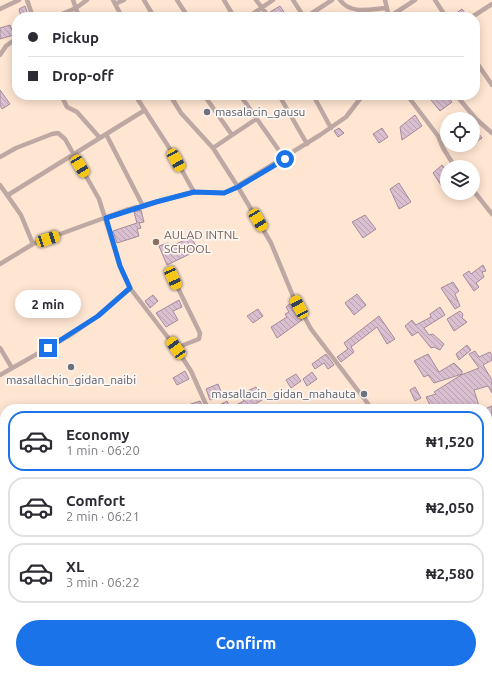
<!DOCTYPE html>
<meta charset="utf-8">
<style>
body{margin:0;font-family:Ubuntu,sans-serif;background:#f7f7f7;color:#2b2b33;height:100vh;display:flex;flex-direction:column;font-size:15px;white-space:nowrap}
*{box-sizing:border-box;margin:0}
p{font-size:13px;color:#7c7c81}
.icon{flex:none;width:22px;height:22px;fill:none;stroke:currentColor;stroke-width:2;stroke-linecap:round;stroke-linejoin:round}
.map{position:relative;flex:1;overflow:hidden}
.details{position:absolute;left:0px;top:404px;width:492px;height:270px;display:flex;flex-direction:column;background:#fff;border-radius:16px 16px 0 0;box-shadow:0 2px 10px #0003}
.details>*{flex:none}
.top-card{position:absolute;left:12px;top:12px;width:468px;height:88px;border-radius:16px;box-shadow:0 2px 10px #0003;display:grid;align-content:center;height:88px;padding:0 16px;background:#fff}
.controls{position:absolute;left:440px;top:112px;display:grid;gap:8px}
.controls a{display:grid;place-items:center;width:40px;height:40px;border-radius:50%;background:#fff;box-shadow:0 2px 10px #0003;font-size:20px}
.end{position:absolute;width:18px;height:18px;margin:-9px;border:5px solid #1a73e8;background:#fff;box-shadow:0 0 0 2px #fff}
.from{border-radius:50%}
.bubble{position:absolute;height:28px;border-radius:14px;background:#fff;box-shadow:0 2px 10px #0003;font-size:13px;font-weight:600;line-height:28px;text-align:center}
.car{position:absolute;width:12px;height:24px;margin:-12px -6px;border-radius:5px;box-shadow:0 0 3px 1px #0007;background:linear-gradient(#f5c518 24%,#345 0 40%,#f5c518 0 76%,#345 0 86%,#f5c518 0)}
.top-card b{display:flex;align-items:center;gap:14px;height:38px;font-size:15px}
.top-card b+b{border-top:1px solid #e1e1e2}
.top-card i{width:10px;height:10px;background:#2b2b33}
ul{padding:7px 0 0;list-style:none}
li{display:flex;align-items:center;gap:12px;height:60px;margin:0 8px 6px;padding:0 8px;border:2px solid #e1e1e2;border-radius:16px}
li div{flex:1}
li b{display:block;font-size:15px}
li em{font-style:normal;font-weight:600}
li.on{border-color:#1a73e8}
li>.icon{width:36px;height:36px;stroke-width:1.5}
.cta{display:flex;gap:8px;margin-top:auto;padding:8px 16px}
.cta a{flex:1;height:46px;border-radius:24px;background:#1a73e8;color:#fff;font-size:16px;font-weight:600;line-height:46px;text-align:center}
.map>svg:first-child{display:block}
</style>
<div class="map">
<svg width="492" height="674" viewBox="0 0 492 674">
<defs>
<pattern id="building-back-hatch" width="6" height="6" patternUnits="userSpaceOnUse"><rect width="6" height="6" fill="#dabfd0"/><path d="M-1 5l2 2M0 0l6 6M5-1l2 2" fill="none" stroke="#baa3b1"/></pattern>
</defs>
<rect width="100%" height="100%" fill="#ffe6d2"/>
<path fill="url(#building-back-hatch)" stroke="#a58b9b" d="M25,6L29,17H21L19,9Z
M280,6L284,12L273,17L270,12Z
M462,9L468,17H451Z
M10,25L14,35L0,39V28Z
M0,90L10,104L2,109L0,105Z
M427,95H446L452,102L440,111Z
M415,115L422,126L402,140L400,127Z
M473,126L482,138L473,144Z
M339,128L344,133L338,137L334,131Z
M382,128L388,137L379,143L373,134Z
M442,165L447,171V185L443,188L433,173Z
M399,183L411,202L399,209L390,189Z
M141,210L144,222L139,223L141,228L137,229L139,236L117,243L113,231L137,223L134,212Z
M365,215L376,229L363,238L352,222Z
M191,237L198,250L167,265L159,246L168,243L169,246L174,244V245Z
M483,265L486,271L482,272L484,277L476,283L479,287L474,291L463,275L469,271L471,274Z
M453,282L459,291L455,294L460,306L455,309L441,288Z
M357,294L366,305L354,315L345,303Z
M153,295L158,301L150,308L145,301Z
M179,300L182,307L173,311L178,320L166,327L156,313Z
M292,302L302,320L277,338L271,327L287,317L285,314L289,312L286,307Z
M440,307L445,315L424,328L429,335L433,334L444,344L440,350L434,347L431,348L418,332L412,336L405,326L412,320L416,325L431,317L430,314Z
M258,309L263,316L253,323L247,316Z
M460,311L463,314L462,318L467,322L454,331L447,319Z
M379,316L395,339L387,344L377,327L351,347L354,352L341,362L337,357L348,349L344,343Z
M467,345L471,350L459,360L456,354Z
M475,351L479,357L490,352L492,355V360L483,365L492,380V393L488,386L474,390L480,409H432L426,397L436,394L434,392L461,375L479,368L469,354Z
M326,354L334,365L328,369L324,363L315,369L312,364Z
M428,354L439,372L454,363L462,371V374L434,383L428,375L424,377L414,361Z
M185,371L189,379L177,385L173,378Z
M312,372L317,379L307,386L303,379Z
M296,374L301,381L291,388L286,380Z
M218,384L223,396L210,400L206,389Z
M256,387L262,400L247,409H212L227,401L230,408L244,401L239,395Z
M415,387L421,398L415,401L410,390Z
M200,401L204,409H190L188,405Z
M492,406V429L488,431L492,438V449L488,451L487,448V408Z
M491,468L492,496L487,497V484L490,482L487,476V469Z
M69,669H88L91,674H72Z
M133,669H175L178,674H136Z"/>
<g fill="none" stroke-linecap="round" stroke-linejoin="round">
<path stroke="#bea8a3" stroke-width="4.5" d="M27,0L33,17
M73,0L79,17
M113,0L122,17
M144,0L154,17
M177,0L188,17
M224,0L234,17
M256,0L269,17
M293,0L304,17
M340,0C351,15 370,9 386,8
M385,0L389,17
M435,0L446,17
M115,4L124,0
M0,9L19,0
M55,17L76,8L87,0
M248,17L273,0
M306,17L332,0
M389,17L415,0
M472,17L492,4
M0,55L6,46L17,38
M475,60L492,85
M61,95L67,107L77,112L100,138
M135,95L170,149L194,192
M170,95L181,113L213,148L238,187L271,243L293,296L311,329L372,409
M204,95L232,135
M240,95L285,159
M279,95L307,144
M313,95L331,128
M407,95L438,136L443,148L455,167
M456,95L476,119L492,133
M106,134L143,206
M213,148L256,119
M0,157L16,148L52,134L58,133L65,139L99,199L120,266L130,288L176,348L191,371L208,409
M0,185L21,215L33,244
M473,190L492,214
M8,195L145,110
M0,264L33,244L126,210L194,192L224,193L231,190L320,135L346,117L363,95
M173,278L200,333L199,339L176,348
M0,348L12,368
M0,375L72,334L98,316L130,288
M0,447L5,455
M0,519L5,515
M0,533L5,537
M0,571L5,568
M0,606L5,609
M487,657L492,660
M63,669L65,674
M214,669L220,674
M314,669L323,674
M49,674L57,669"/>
</g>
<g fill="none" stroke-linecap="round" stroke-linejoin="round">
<path stroke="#1a73e8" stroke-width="5" d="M48,348L98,316L130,288L120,266L106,218L156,202L194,192L224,193L238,187L285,159"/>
</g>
<g fill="#6b7280" stroke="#fcf7f3" stroke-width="1.5">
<circle cx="207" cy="112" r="4"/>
<circle cx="71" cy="367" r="4"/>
<circle cx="364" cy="394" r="4"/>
</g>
<circle fill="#8d6e63" stroke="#fcf7f3" stroke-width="1.5" cx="156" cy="242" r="4"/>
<g text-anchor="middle" stroke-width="3.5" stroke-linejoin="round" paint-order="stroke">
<g font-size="12" fill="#5b616d" stroke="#fcf7f3" text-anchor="start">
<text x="215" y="116">masalacin_gausu</text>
<text x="71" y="384" text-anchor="middle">masallachin_gidan_naibi</text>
<text x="356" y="398" text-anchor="end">masallacin_gidan_mahauta</text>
</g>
<g font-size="12" fill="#785e54" stroke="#fcf7f3" text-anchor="start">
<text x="164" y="239">AULAD INTNL<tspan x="164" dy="14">SCHOOL</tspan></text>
</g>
</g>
</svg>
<div class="controls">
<a><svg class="icon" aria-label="locate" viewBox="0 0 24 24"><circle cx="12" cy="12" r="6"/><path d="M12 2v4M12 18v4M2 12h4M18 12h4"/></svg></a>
<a><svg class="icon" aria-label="layers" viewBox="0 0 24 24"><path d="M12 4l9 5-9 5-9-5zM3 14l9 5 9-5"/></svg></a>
</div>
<i class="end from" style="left:285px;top:159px"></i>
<i class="end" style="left:48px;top:348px"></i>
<div class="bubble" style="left:15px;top:290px;width:66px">2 min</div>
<i class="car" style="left:176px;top:160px;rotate:151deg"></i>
<i class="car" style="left:80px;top:166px;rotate:149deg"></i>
<i class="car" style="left:258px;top:220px;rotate:149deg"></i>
<i class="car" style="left:48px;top:239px;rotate:72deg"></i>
<i class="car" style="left:173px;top:278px;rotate:156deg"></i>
<i class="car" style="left:299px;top:307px;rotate:332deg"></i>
<i class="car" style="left:176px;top:348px;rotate:325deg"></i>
<div class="top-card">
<b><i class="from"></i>Pickup</b>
<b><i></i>Drop-off</b>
</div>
<section class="details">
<ul>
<li class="on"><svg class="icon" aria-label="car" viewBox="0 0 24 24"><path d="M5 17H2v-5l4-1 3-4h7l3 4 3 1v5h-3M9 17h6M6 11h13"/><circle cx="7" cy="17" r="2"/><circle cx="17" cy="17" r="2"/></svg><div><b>Economy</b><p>1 min · 06:20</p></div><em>₦1,520</em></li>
<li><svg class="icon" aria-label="car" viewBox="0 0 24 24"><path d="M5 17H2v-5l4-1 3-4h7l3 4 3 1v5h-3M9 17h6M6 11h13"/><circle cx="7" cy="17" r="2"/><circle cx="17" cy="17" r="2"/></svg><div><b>Comfort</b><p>2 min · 06:21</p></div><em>₦2,050</em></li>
<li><svg class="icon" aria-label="car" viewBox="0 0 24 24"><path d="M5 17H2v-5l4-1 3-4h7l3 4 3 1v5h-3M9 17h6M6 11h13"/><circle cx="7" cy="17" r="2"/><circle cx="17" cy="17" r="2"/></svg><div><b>XL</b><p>3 min · 06:22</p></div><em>₦2,580</em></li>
</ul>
<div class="cta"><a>Confirm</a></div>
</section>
</div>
